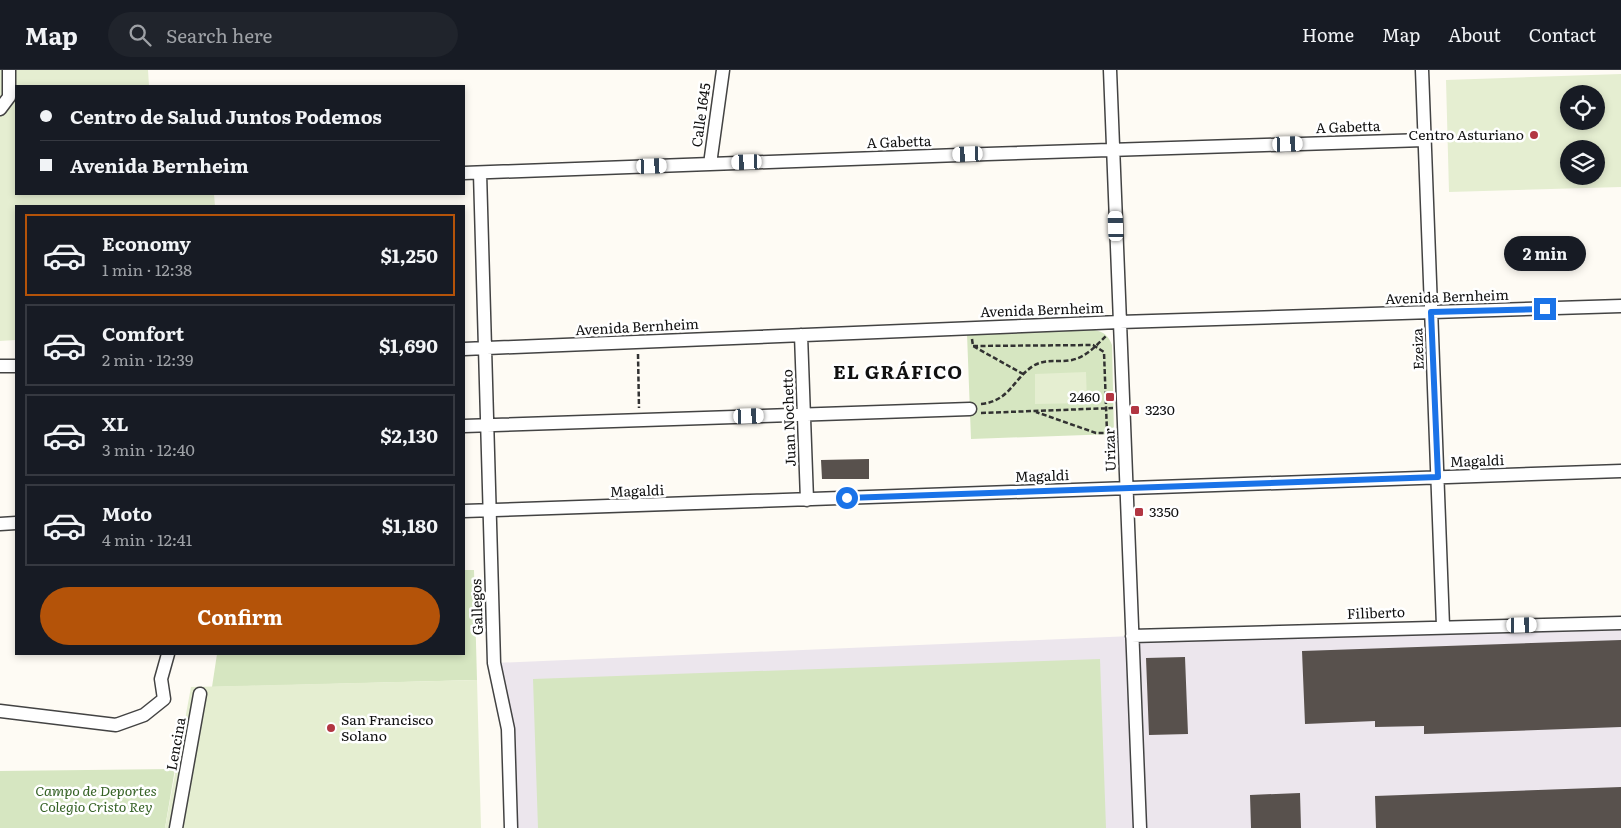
<!DOCTYPE html>
<meta charset="utf-8">
<style>
body{margin:0;font-family:Literata,serif;background:#20242c;color:#f1f3f6;height:100vh;display:flex;flex-direction:column;font-size:19px;white-space:nowrap}
*{box-sizing:border-box;margin:0}
p{font-size:16px;color:#9ea1a6}
.icon{flex:none;width:28px;height:28px;fill:none;stroke:currentColor;stroke-width:2;stroke-linecap:round;stroke-linejoin:round}
.map{position:relative;flex:1;overflow:hidden}
.sheet{position:absolute;left:15px;top:135px;width:450px;height:450px;display:flex;flex-direction:column;background:#171b24;border-radius:0px;box-shadow:0 2px 8px #0003}
.sheet>*{flex:none}
.banner{position:absolute;left:15px;top:15px;width:450px;height:110px;border-radius:0px;box-shadow:0 2px 8px #0003;display:grid;align-content:center;height:110px;padding:0 25px;background:#171b24}
.fabs{position:absolute;left:1560px;top:15px;display:grid;gap:10px}
.fabs a{display:grid;place-items:center;width:45px;height:45px;border-radius:50%;background:#171b24;box-shadow:0 2px 8px #0003;font-size:25px}
.end{position:absolute;width:22px;height:22px;margin:-11px;border:6px solid #1a73e8;background:#fff;box-shadow:0 0 0 2px #fff}
.from{border-radius:50%}
.bubble{position:absolute;height:35px;border-radius:18px;background:#171b24;box-shadow:0 2px 8px #0003;font-size:16px;font-weight:700;line-height:35px;text-align:center}
.car{position:absolute;width:15px;height:30px;margin:-15px -8px;border-radius:6px;box-shadow:0 0 4px 1px #0007;background:linear-gradient(#fff 24%,#345 0 40%,#fff 0 76%,#345 0 86%,#fff 0)}
.banner b{display:flex;align-items:center;gap:18px;height:48px;font-size:19px}
.banner b+b{border-top:1px solid #363941}
.banner i{width:12px;height:12px;background:#f1f3f6}
ul{padding:9px 0 0;list-style:none}
li{display:flex;align-items:center;gap:15px;height:82px;margin:0 10px 8px;padding:0 15px;border:2px solid #363941;border-radius:0px}
li div{flex:1}
li b{display:block;font-size:19px}
li em{font-style:normal;font-weight:700}
li.current{border-color:#b45309}
li>.icon{width:45px;height:45px;stroke-width:1.5}
.action{display:flex;gap:10px;margin-top:auto;padding:10px 25px}
.action a{flex:1;height:58px;border-radius:30px;background:#b45309;color:#fff;font-size:20px;font-weight:700;line-height:58px;text-align:center}
header{display:flex;align-items:center;gap:30px;box-sizing:border-box;height:70px;padding:0 25px;background:#171b24;border-bottom:1px solid #363941}
header strong{font-size:24px}
nav{display:flex;gap:28px;margin-inline-start:auto;font-size:18px}
.search{width:350px;height:45px;background:#20242c;display:flex;align-items:center;gap:12px;box-sizing:border-box;padding:0 18px;border-radius:28px;color:#9ea1a6;font-size:19px}
.map>svg:first-child{display:block}
</style>
<header>
<strong>Map</strong>
<div class="search"><svg class="icon" aria-label="search" viewBox="0 0 24 24"><circle cx="10" cy="10" r="6"/><path d="M15 15l6 6"/></svg>Search here</div>
<nav><a>Home</a><a>Map</a><a>About</a><a>Contact</a></nav>
</header>
<div class="map">
<svg width="1621" height="758" viewBox="0 0 1621 758">
<rect width="100%" height="100%" fill="#fefbf4"/>
<path fill="#ece6ed" d="M1621,553V758H511L508,659L494,593L1132,566Z"/>
<path fill="#d6e6c1" d="M1094,260C1104,262 1108,265 1112,275L1114,364L971,369L967,264Z
M464,500H474L477,610L212,617L217,584H464Z
M1100,589L1106,758H538L533,609Z
M175,699L165,758H0V701Z"/>
<path fill="#e5eed1" fill-rule="evenodd" d="M0,0H148L149,16H16V124H214L215,136H16V270L0,271Z
M1621,4V117L1449,122L1446,10ZM1569,24H1596V51H1569ZM1569,79H1596V106H1569Z
M1086,302L1087,333L1035,334V304Z
M477,610L481,758H165L191,617Z"/>
<path fill="#58514d" d="M869,389V409H822L821,390Z
M1621,570V657L1424,664V656L1375,657V651L1305,654L1302,581Z
M1185,587L1188,664L1149,665L1146,588Z
M1621,717V758H1376L1375,726Z
M1300,723L1301,758H1251L1250,725Z"/>
<g fill="none" stroke-linecap="round" stroke-linejoin="round">
<g stroke="#434343" stroke-width="15">
<path id="minor" d="M1110,0L1140,758
M1422,0L1443,556
M0,39L9,27V0
M710,94L723,0
M464,103L987,84L1424,70
M480,103L494,593L508,659L511,758
M801,265L807,430
M464,279L1120,252L1621,236
M0,296H16
M464,356L970,339
M464,441L1621,401
M0,454L16,453
M1132,566L1621,553
M0,641L116,655L144,645L164,629L161,609L168,584
M176,758L200,624"/>
</g>
<path stroke="#323232" stroke-width="2.5" stroke-dasharray="5 2.5" stroke-linecap="butt" d="M972,269L973,276L1023,304
M973,276L1093,275L1104,282L1107,363H1096L1036,342
M638,284L639,338
M981,334C1010,331 1013,309 1033,296C1046,288 1058,293 1072,290C1086,287 1097,275 1107,265
M981,343L1113,338"/>
<use href="#minor" stroke="#fff" stroke-width="12"/>
</g>
<g fill="none" stroke-linecap="round" stroke-linejoin="round">
<path stroke="#1a73e8" stroke-width="6" d="M847,428L1438,407L1431,242L1545,239"/>
</g>
<g fill="#b23642" stroke="#fff" stroke-width="2">
<circle cx="1534" cy="65" r="5"/>
<rect x="1105" y="322" width="10" height="10" rx="2.5"/>
<rect x="1130" y="335" width="10" height="10" rx="2.5"/>
<rect x="1134" y="437" width="10" height="10" rx="2.5"/>
<circle cx="331" cy="658" r="5"/>
</g>
<g text-anchor="middle" stroke-width="5" stroke-linejoin="round" paint-order="stroke">
<g font-size="14" fill="#101010" stroke="#fff">
<text transform="translate(701 45) rotate(-82)" y="5">Calle 1645</text>
<text transform="translate(1348 57) rotate(-2)" y="5">A Gabetta</text>
<text transform="translate(899 72) rotate(-2)" y="5">A Gabetta</text>
<text transform="translate(1447 227) rotate(-2)" y="5">Avenida Bernheim</text>
<text transform="translate(1042 240) rotate(-2)" y="5">Avenida Bernheim</text>
<text transform="translate(637 257) rotate(-3)" y="5">Avenida Bernheim</text>
<text transform="translate(1418 279) rotate(-92)" y="5">Ezeiza</text>
<text transform="translate(789 348) rotate(-92)" y="5">Juan Nochetto</text>
<text transform="translate(1110 380) rotate(-92)" y="5">Urizar</text>
<text transform="translate(1477 391) rotate(-2)" y="5">Magaldi</text>
<text transform="translate(1042 406) rotate(-2)" y="5">Magaldi</text>
<text transform="translate(637 421) rotate(-2)" y="5">Magaldi</text>
<text transform="translate(477 537) rotate(-92)" y="5">Gallegos</text>
<text transform="translate(1376 543) rotate(-2)" y="5">Filiberto</text>
<text transform="translate(176 674) rotate(-80)" y="5">Lencina</text>
</g>
<g font-size="14" fill="#101010" stroke="#fff" text-anchor="start">
<text x="1524" y="70" text-anchor="end">Centro Asturiano</text>
<text x="1100" y="332" text-anchor="end">2460</text>
<text x="1145" y="345">3230</text>
<text x="1149" y="447">3350</text>
<text x="341" y="655">San Francisco<tspan x="341" dy="16">Solano</tspan></text>
</g>
<g font-size="14" font-style="italic" fill="#366226" stroke="#fff">
<text x="96" y="726">Campo de Deportes<tspan x="96" dy="16">Colegio Cristo Rey</tspan></text>
</g>
<g font-size="19" font-weight="bold" letter-spacing="1" fill="#101010" stroke="#fff">
<text x="898" y="309">EL GRÁFICO</text>
</g>
</g>
</svg>
<div class="fabs">
<a><svg class="icon" aria-label="locate" viewBox="0 0 24 24"><circle cx="12" cy="12" r="6"/><path d="M12 2v4M12 18v4M2 12h4M18 12h4"/></svg></a>
<a><svg class="icon" aria-label="layers" viewBox="0 0 24 24"><path d="M12 4l9 5-9 5-9-5zM3 14l9 5 9-5"/></svg></a>
</div>
<i class="end from" style="left:847px;top:428px"></i>
<i class="end" style="left:1545px;top:239px"></i>
<div class="bubble" style="left:1504px;top:166px;width:82px">2 min</div>
<i class="car" style="left:1288px;top:74px;rotate:88deg"></i>
<i class="car" style="left:968px;top:84px;rotate:268deg"></i>
<i class="car" style="left:747px;top:92px;rotate:268deg"></i>
<i class="car" style="left:652px;top:96px;rotate:88deg"></i>
<i class="car" style="left:1116px;top:156px;rotate:358deg"></i>
<i class="car" style="left:749px;top:346px;rotate:88deg"></i>
<i class="car" style="left:1522px;top:555px;rotate:89deg"></i>
<div class="banner">
<b><i class="from"></i>Centro de Salud Juntos Podemos</b>
<b><i></i>Avenida Bernheim</b>
</div>
<section class="sheet">
<ul>
<li class="current"><svg class="icon" aria-label="car" viewBox="0 0 24 24"><path d="M5 17H2v-5l4-1 3-4h7l3 4 3 1v5h-3M9 17h6M6 11h13"/><circle cx="7" cy="17" r="2"/><circle cx="17" cy="17" r="2"/></svg><div><b>Economy</b><p>1 min · 12:38</p></div><em>$1,250</em></li>
<li><svg class="icon" aria-label="car" viewBox="0 0 24 24"><path d="M5 17H2v-5l4-1 3-4h7l3 4 3 1v5h-3M9 17h6M6 11h13"/><circle cx="7" cy="17" r="2"/><circle cx="17" cy="17" r="2"/></svg><div><b>Comfort</b><p>2 min · 12:39</p></div><em>$1,690</em></li>
<li><svg class="icon" aria-label="car" viewBox="0 0 24 24"><path d="M5 17H2v-5l4-1 3-4h7l3 4 3 1v5h-3M9 17h6M6 11h13"/><circle cx="7" cy="17" r="2"/><circle cx="17" cy="17" r="2"/></svg><div><b>XL</b><p>3 min · 12:40</p></div><em>$2,130</em></li>
<li><svg class="icon" aria-label="car" viewBox="0 0 24 24"><path d="M5 17H2v-5l4-1 3-4h7l3 4 3 1v5h-3M9 17h6M6 11h13"/><circle cx="7" cy="17" r="2"/><circle cx="17" cy="17" r="2"/></svg><div><b>Moto</b><p>4 min · 12:41</p></div><em>$1,180</em></li>
</ul>
<div class="action"><a>Confirm</a></div>
</section>
</div>
